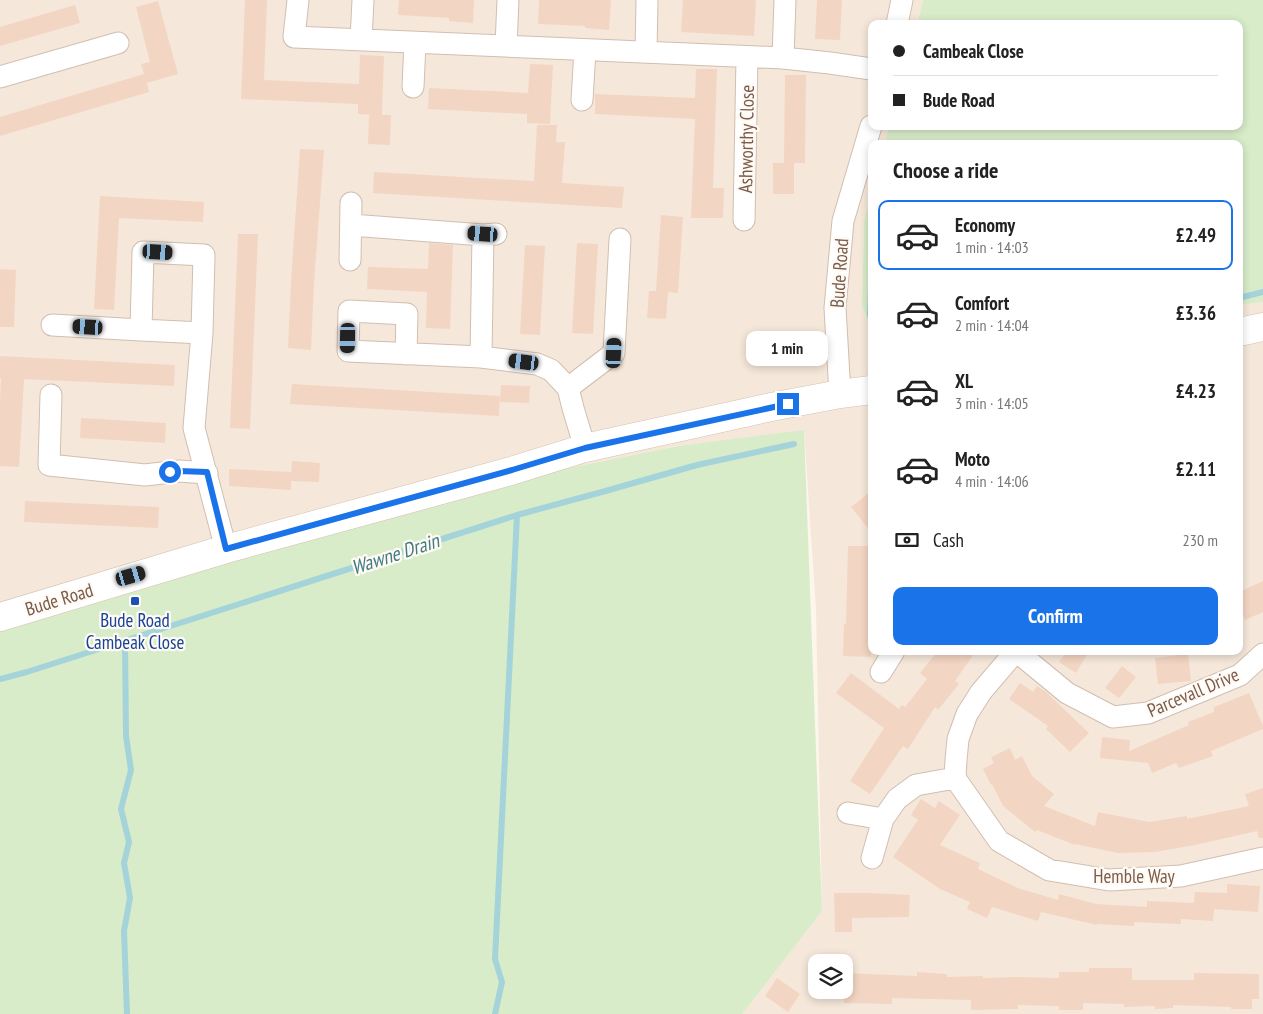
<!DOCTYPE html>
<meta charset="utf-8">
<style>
body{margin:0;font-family:"PT Sans Narrow",sans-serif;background:#f2f2f2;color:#222;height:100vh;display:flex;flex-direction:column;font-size:19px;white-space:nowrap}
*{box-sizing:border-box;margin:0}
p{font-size:16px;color:#767676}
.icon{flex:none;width:28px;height:28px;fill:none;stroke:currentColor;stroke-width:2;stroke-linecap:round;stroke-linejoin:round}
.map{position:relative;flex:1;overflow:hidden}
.sheet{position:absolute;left:868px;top:140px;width:375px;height:515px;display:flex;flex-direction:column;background:#fff;border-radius:10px;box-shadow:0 2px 8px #0003}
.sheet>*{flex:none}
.guide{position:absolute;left:868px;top:20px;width:375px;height:110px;border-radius:10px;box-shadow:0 2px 8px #0003;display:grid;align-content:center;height:110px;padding:0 25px;background:#fff}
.tools{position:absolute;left:808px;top:954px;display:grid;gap:10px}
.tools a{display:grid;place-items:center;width:45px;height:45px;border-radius:10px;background:#fff;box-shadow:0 2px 8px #0003;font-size:25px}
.end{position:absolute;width:22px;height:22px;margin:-11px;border:6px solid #1a73e8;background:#fff;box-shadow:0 0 0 2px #fff}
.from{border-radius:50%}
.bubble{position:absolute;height:35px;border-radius:10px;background:#fff;box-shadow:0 2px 8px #0003;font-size:16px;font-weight:600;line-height:35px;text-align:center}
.car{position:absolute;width:15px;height:30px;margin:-15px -8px;border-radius:6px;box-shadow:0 0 4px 1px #0007;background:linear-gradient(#222 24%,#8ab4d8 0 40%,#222 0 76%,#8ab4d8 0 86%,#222 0)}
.guide b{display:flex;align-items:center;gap:18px;height:48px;font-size:19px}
.guide b+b{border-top:1px solid #e0e0e0}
.guide i{width:12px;height:12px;background:#222}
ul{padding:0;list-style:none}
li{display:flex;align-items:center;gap:15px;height:70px;margin:0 10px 8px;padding:0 15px;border:2px solid transparent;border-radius:10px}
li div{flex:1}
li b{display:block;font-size:19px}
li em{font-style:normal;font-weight:600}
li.current{border-color:#1a73e8}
li>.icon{width:45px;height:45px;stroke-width:1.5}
h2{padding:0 25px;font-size:22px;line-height:60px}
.pay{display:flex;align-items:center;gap:12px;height:55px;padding:0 25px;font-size:19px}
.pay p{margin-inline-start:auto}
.button{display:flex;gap:10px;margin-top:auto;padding:10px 25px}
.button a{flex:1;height:58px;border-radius:10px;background:#1a73e8;color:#fff;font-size:20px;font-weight:600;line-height:58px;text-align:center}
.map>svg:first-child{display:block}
</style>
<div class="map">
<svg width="1263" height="1014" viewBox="0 0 1263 1014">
<rect width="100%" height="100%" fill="#fdf6ec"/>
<path fill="#f5e8da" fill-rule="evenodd" d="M0,0H923L917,24H871V126H889L885,144H871V193L864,221L862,305L871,329V651H1239V305L1263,302V1014H741L822,911L816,610L804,430L769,436L678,446L499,482L0,627ZM816,962H844V990H816Z"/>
<path fill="#d8ecc9" d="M923,0H1263V302L1239,305V144H885L889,126H1239V24H917Z
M871,193V329L862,305L864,221Z
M804,430L822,911L742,1014H0V627L499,482L678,446Z"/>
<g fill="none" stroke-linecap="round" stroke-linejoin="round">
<path stroke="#a5d3da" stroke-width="6" d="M871,289L870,315L871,317
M1239,298L1263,292
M125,641L126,736L131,770L121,809L129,842L124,863L130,898L124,931L127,1014
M0,679L27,672L517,515L602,492L697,465L794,444
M495,1014L502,982L495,959L517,515"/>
</g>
<path fill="#f3d5c3" d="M245,0H267L264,80L359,84L360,55L384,56L382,115H391L390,145L368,144L369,115H374L358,114V104L241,99Z
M399,0H474L473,23L449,21V18L398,15Z
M539,0H611L609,30L585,28V26L538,24Z
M683,0H756L754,36L681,32Z
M817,0H842L840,40L815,39Z
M158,1L178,74L147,83L149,92L0,136V117L144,74L141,64L150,62L136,7Z
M75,5L80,23L0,46V27Z
M530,64L553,65L550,124L527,123V114L428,109L429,88L528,93Z
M696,69H717L713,188H724L723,218H691L695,119L595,114V94L695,98Z
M785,75H806L805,163H794V194H773V163H784Z
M537,125H557L556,142H565L562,183L624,187L622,208L373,193L374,172L534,181Z
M300,149L324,150L314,283L311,350L288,348L291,281Z
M100,196L204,202L203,222L119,218L114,310L94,309Z
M661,215L683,217L678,293L668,292L666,319L647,318L649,291H658H656Z
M238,234H258L250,429L230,428Z
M429,243L453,245L450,329L426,328L427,292L367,289L368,267L428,269Z
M577,243L598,244L593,334L572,333Z
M525,245L545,246L540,335L520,334Z
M0,269L16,270L14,327H0Z
M0,356L175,365L174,386L24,379L19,467L0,466V403L1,378H0Z
M292,384L500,396L499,416L290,404Z
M501,385L530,386L529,403L500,402Z
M81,418L166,423L165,443L80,438Z
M292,461L320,463L319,482L291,481V490L229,486V469L291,472V477Z
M871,491V532L851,507Z
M25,501L159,507L158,528L24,522Z
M848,546H871V657L843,656L844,624H846Z
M1263,581V612L1245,620L1239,605V592Z
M938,651H976L955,681L959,684L938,710L935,707L908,749L903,746L870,794L850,781L884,728L836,693L851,673L899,709L902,705L905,707L927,679L920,673Z
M1067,651H1089L1076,673L1059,662Z
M1188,654L1191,681L1158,684L1155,658Z
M1122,666L1136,677L1119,698L1105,688Z
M1020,683L1033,692L1037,686L1046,692L1089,733L1070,752L1046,729L1048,726L1009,699Z
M1249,693L1263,726V729L1211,751L1213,756L1179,768L1176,763L1152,773L1148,763L1100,758L1102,737L1130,740L1129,751L1189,725L1188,722L1214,712V707Z
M1010,748L1015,760L1022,756L1032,776L1054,794L1044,806L1095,826L1098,812L1149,822L1187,816V819L1249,806L1245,794L1263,788V838H1259L1257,831L1195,845L1155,852L1118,853L1075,844V845L1037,830L1035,832L1003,806L992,784L991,785L983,769L994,763L991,757Z
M921,799L935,808L939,801L960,815L940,845L980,863L978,869L1018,888L1058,900L1059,894L1096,904L1147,907V901L1194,903L1195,892L1227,893V884L1260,886L1258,912L1214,909L1213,921L1181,919V924L1134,922V926L1097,924V925L1041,912L1038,921L992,907L987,918L967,909L970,902L940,889L893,857L918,820L911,815Z
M834,893H868L910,895L909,917L852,918V932H835Z
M1089,968H1132V980H1194V973L1259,974V999H1252V1009H1231V1007L1173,1005V1008L1155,1009V1006L1124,1007V1004L1083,1003V1010H1059V1006L1018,1005V1009L971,1010V1000L892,998V1004L844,1003V973L917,976V972L947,974V977L983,976V978L1016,977L1059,978V972H1089Z
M777,978L800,994L788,1012L765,996Z"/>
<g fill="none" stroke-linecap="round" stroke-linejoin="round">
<g stroke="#d1beb0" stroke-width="23">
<path id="street" d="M298,0L294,37L783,58L830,63L871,69
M897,24L902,0
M361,40L363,0
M506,46L508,0
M646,52L647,0
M783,58L785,0
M0,77L118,43
M413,87L415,43
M582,100L585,50
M744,220L747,57
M351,225L483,235L496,234
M350,260L351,203
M52,325L141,330
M202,333L141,330L143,252L204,255L202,333L194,428L226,549
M406,354L407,314L349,311L348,351L481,357L537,364L551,370L568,388L573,408L585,448
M481,357L483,235
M568,388L614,353L620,239
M840,394L835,308L843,221L871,126
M51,395L49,465L145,475L179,471L207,473
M1016,651L981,692L967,714L958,739L956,760L955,778L999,841L1049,870L1109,880L1181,876L1263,858
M1016,651L1067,693L1113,717L1148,713L1240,675L1263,654
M881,672L894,651
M848,813L883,819
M872,858L883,819L897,799L916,785L955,778"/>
</g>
<g stroke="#d6c0b0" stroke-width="29">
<path id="secondary" d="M1239,332L1263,327
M0,617L226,549L511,471L585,448L771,407L840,394L871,390"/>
</g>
<use href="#street" stroke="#fff" stroke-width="21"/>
<use href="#secondary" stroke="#fff" stroke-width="28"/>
</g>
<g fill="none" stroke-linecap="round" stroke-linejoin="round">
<path stroke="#1a73e8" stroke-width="6" d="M170,472L179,471L207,472L226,549L512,470L585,448L788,404"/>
</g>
<rect fill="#1a4fb4" stroke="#fffaf3" stroke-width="2" x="130" y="596" width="10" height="10" rx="2.5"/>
<g text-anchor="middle" stroke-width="4.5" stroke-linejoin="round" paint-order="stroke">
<g font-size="19" fill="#7a5c4d" stroke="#fffaf3">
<text transform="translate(746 139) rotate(-89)" y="7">Ashworthy Close</text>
<text transform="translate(839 273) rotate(-86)" y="7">Bude Road</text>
<text transform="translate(59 599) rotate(-17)" y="7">Bude Road</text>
<text transform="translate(1193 692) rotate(-23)" y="7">Parcevall Drive</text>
<text x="1134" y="883">Hemble Way</text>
</g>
<g font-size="19" fill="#164399" stroke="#fffaf3">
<text x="135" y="627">Bude Road<tspan x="135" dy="22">Cambeak Close</tspan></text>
</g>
<g font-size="20" font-style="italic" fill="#437c86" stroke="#fffaf3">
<text transform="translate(395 554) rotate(-18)" y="7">Wawne Drain</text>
</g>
</g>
</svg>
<div class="tools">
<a><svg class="icon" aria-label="layers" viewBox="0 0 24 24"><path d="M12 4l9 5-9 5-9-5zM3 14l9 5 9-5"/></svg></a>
</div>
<i class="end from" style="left:170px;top:472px"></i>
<i class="end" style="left:788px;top:404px"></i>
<div class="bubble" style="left:746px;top:331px;width:82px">1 min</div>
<i class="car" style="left:483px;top:234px;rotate:274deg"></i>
<i class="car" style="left:158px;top:252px;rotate:93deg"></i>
<i class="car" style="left:88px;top:327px;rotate:273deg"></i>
<i class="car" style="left:348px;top:338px;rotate:181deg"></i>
<i class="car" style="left:614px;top:353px;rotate:3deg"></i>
<i class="car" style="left:524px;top:362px;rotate:277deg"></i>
<i class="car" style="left:131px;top:576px;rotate:74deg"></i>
<div class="guide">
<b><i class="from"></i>Cambeak Close</b>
<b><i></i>Bude Road</b>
</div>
<section class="sheet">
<h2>Choose a ride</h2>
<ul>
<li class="current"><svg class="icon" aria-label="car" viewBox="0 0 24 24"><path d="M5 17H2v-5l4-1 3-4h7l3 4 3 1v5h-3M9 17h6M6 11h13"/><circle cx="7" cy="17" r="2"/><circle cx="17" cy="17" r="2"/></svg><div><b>Economy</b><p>1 min · 14:03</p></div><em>£2.49</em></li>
<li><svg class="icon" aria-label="car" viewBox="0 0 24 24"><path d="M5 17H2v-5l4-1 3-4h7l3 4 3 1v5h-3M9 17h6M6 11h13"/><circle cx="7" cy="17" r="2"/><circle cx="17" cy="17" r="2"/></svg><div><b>Comfort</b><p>2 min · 14:04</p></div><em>£3.36</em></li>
<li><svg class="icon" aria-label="car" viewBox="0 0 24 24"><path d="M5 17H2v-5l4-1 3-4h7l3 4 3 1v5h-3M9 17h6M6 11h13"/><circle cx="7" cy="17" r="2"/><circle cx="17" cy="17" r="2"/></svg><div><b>XL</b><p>3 min · 14:05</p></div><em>£4.23</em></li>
<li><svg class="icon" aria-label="car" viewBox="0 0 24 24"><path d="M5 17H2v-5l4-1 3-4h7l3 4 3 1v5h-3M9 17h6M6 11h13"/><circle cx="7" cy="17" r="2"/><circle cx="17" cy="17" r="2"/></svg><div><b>Moto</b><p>4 min · 14:06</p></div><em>£2.11</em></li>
</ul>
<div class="pay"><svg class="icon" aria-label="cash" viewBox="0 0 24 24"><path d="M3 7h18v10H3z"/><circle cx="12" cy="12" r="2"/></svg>Cash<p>230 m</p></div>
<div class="button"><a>Confirm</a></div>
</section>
</div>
